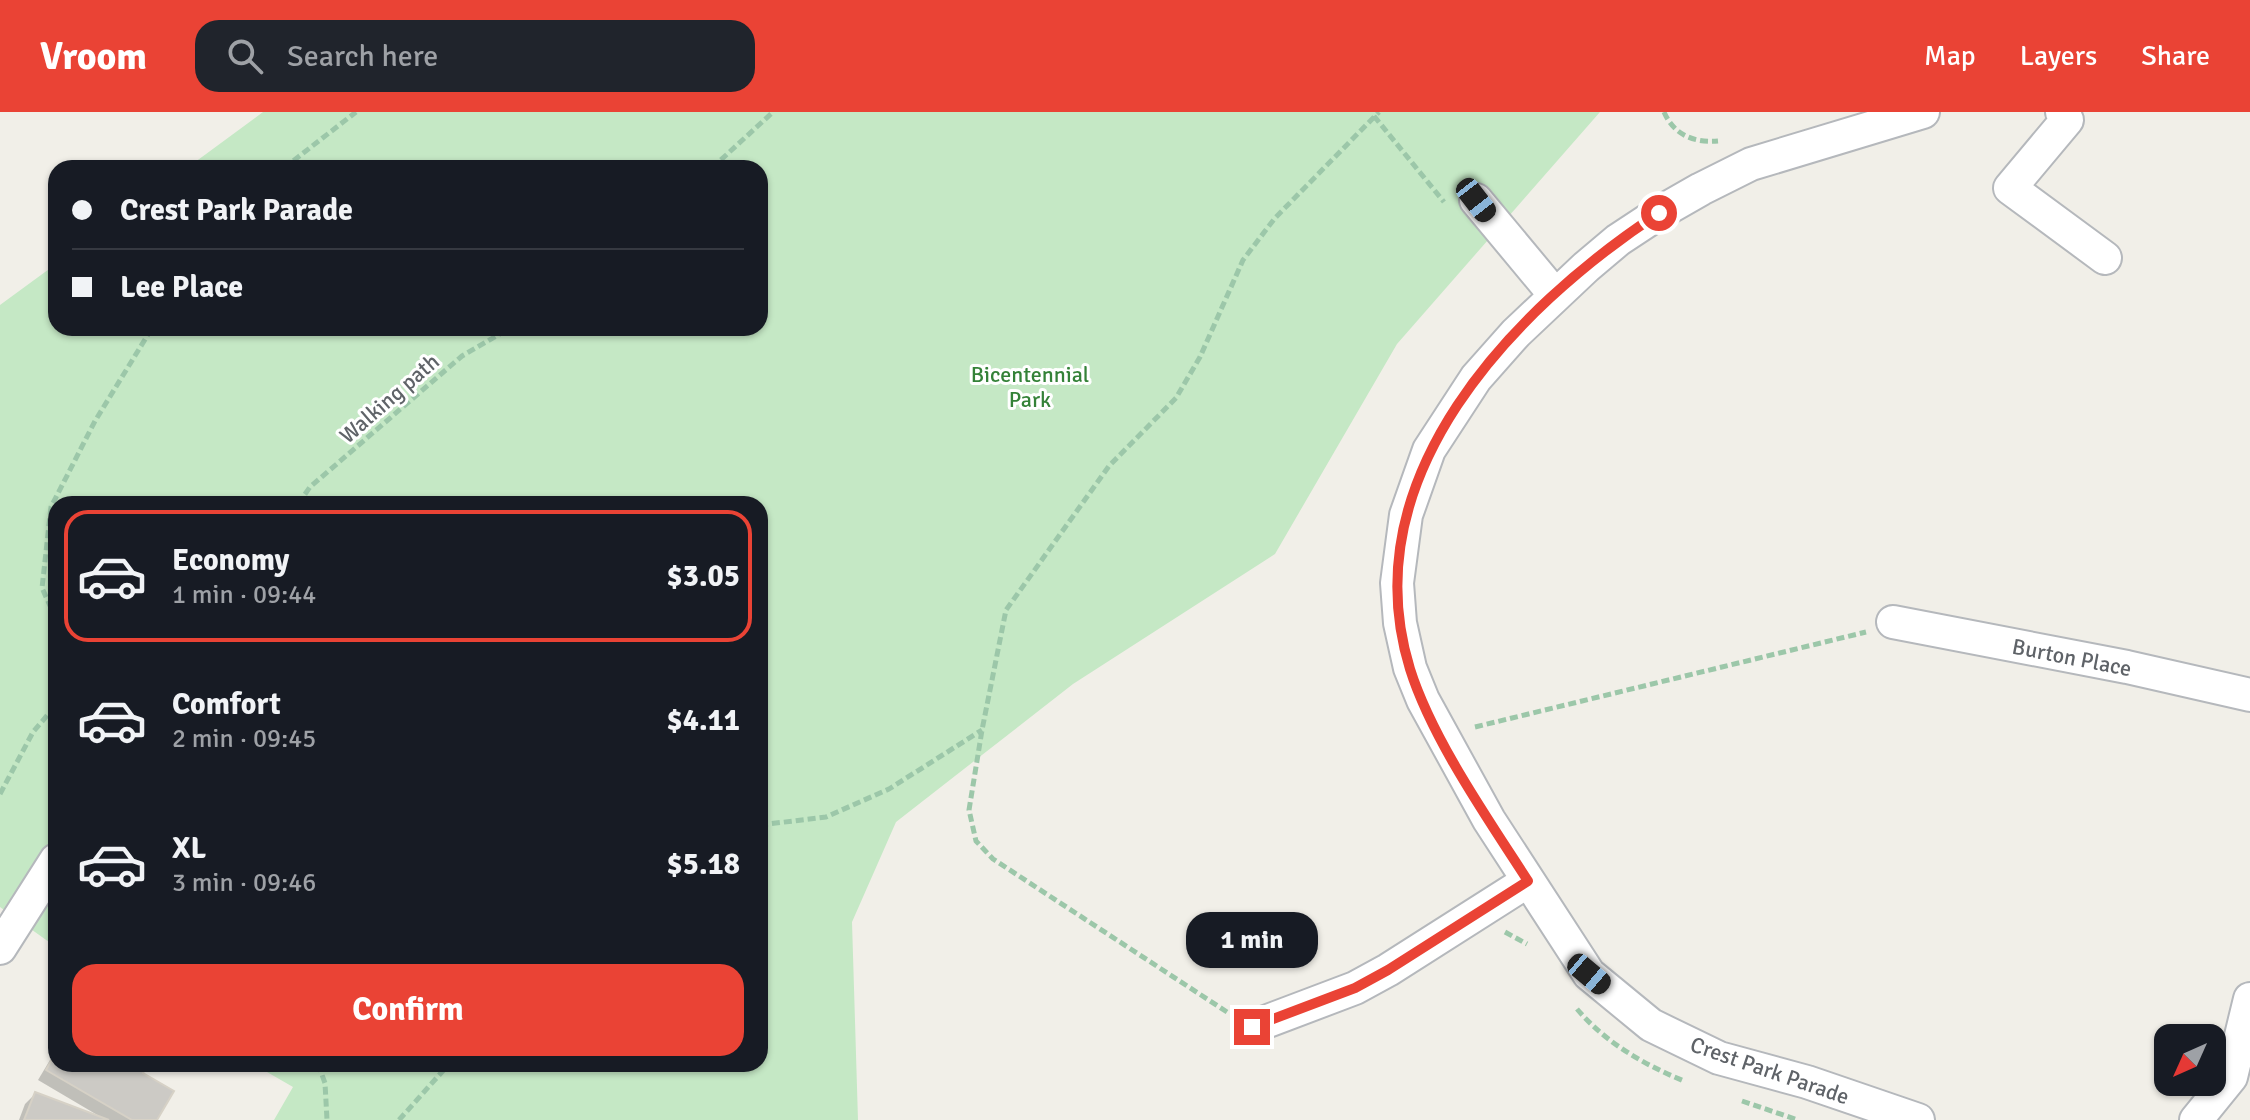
<!DOCTYPE html>
<meta charset="utf-8">
<style>
body{margin:0;font-family:Signika,sans-serif;background:#20242c;color:#f1f3f6;height:100vh;display:flex;flex-direction:column;font-size:30px;white-space:nowrap}
*{box-sizing:border-box;margin:0}
p{font-size:26px;color:#9ea1a6}
.icon{flex:none;width:44px;height:44px;fill:none;stroke:currentColor;stroke-width:2;stroke-linecap:round;stroke-linejoin:round}
.map{position:relative;flex:1;overflow:hidden}
.side{position:absolute;left:48px;top:384px;width:720px;height:576px;display:flex;flex-direction:column;background:#171b24;border-radius:24px;box-shadow:0 2px 6px #0004}
.side>*{flex:none}
.hud{position:absolute;left:48px;top:48px;width:720px;height:176px;border-radius:24px;box-shadow:0 2px 6px #0004;display:grid;align-content:center;height:176px;padding:0 24px;background:#171b24}
.needle{width:52px;rotate:225deg}
.fabs{position:absolute;left:2154px;top:912px;display:grid;gap:16px}
.fabs a{display:grid;place-items:center;width:72px;height:72px;border-radius:16px;background:#171b24;box-shadow:0 2px 6px #0004;font-size:40px}
.end{position:absolute;width:36px;height:36px;margin:-18px;border:10px solid #ea4335;background:#fff;box-shadow:0 0 0 4px #fff}
.from{border-radius:50%}
.bubble{position:absolute;height:56px;border-radius:24px;background:#171b24;box-shadow:0 2px 6px #0004;font-size:26px;font-weight:700;line-height:56px;text-align:center}
.car{position:absolute;width:24px;height:48px;margin:-24px -12px;border-radius:10px;box-shadow:0 0 6px 2px #0007;background:linear-gradient(#222 24%,#8ab4d8 0 40%,#222 0 76%,#8ab4d8 0 86%,#222 0)}
.hud b{display:flex;align-items:center;gap:28px;height:76px;font-size:30px}
.hud b+b{border-top:2px solid #363941}
.hud i{width:20px;height:20px;background:#f1f3f6}
ul{padding:14px 0 0;list-style:none}
li{display:flex;align-items:center;gap:24px;height:132px;margin:0 16px 12px;padding:0 8px;border:4px solid transparent;border-radius:24px}
li div{flex:1}
li b{display:block;font-size:30px}
li em{font-style:normal;font-weight:700}
li.on{border-color:#ea4335}
li>.icon{width:72px;height:72px;stroke-width:1.5}
.primary-button{display:flex;gap:16px;margin-top:auto;padding:16px 24px}
.primary-button a{flex:1;height:92px;border-radius:24px;background:#ea4335;color:#fff;font-size:32px;font-weight:700;line-height:92px;text-align:center}
header{display:flex;align-items:center;gap:48px;box-sizing:border-box;height:112px;padding:0 40px;background:#ea4335;color:#fff}
header strong{font-size:38px}
nav{display:flex;gap:44px;margin-inline-start:auto;font-size:28px}
.search{width:560px;height:72px;background:#20242c;display:flex;align-items:center;gap:20px;box-sizing:border-box;padding:0 28px;border-radius:24px;color:#9ea1a6;font-size:30px}
.map>svg:first-child{display:block}
</style>
<header>
<strong>Vroom</strong>
<div class="search"><svg class="icon" aria-label="search" viewBox="0 0 24 24"><circle cx="10" cy="10" r="6"/><path d="M15 15l6 6"/></svg>Search here</div>
<nav><a>Map</a><a>Layers</a><a>Share</a></nav>
</header>
<div class="map">
<svg width="2250" height="1008" viewBox="0 0 2250 1008">
<rect width="100%" height="100%" fill="#f1efe8"/>
<path fill="#c5e8c5" d="M263,0H1600L1397,232L1275,442L1073,572L896,710L852,810L858,1008H274L293,975L253,952H760V392H56V835L0,795V193L56,152V216H760V56H187Z"/>
<path fill="#0003" d="M56,938V952H136L155,1008H19L25,992L35,982L98,1006L99,1004L38,968Z"/>
<path fill="#cccac5" stroke="#d6d1c6" stroke-width="2" d="M56,940V952H140L146,955L143,961L174,979L157,1008H132L46,958Z
M35,980L109,1008H24Z"/>
<g fill="none" stroke-linecap="round" stroke-linejoin="round">
<g stroke="#b5b8bc" stroke-width="36">
<path id="minor" d="M2062,0L2067,8L2010,76L2105,146
M1476,88L1555,183
M1893,510L2127,555L2250,583
M0,836L56,748
M1252,915L1355,876L1388,858L1528,769
M1918,1008L1807,970L1719,946L1651,913L1589,862L1489,708L1423,588L1410,556L1400,511L1397,471L1406,403L1429,338L1476,266L1516,221L1586,155L1618,128L1659,101L1701,77L1751,52L1923,0
M2196,1008L2231,965L2250,887"/>
</g>
<path stroke="#9cc7a9" stroke-width="5" stroke-dasharray="8 4" stroke-linecap="butt" d="M1664,0C1674,23 1694,31 1718,29
M1374,4L1444,90
M284,56L356,0
M712,56L773,0
M298,392L310,375L462,244L510,216
M56,507L42,476L51,395L95,309L152,216
M1475,615L1866,520
M0,682L33,620L56,593
M760,713L826,705L889,677L982,618
M1505,820L1527,832
M1577,897C1606,931 1643,952 1684,969
M1227,900L993,747L976,729L969,698L982,618L1006,498L1109,354L1176,286L1200,245L1243,148L1275,106L1379,0
M318,952L325,971L327,1008
M1742,989L1798,1008
M399,1008L449,952"/>
<use href="#minor" stroke="#fff" stroke-width="32"/>
</g>
<g fill="none" stroke-linecap="round" stroke-linejoin="round">
<path stroke="#ea4335" stroke-width="10" d="M1252,915L1355,876L1388,858L1528,769C1488,707 1432,627 1410,557C1351,365 1512,198 1659,101"/>
</g>
<g text-anchor="middle" stroke-width="6" stroke-linejoin="round" paint-order="stroke">
<g font-size="22" fill="#348238" stroke="#fff">
<text x="1030" y="270">Bicentennial<tspan x="1030" dy="25">Park</tspan></text>
</g>
<g font-size="22" fill="#5f6368" stroke="#fff">
<text transform="translate(389 286) rotate(-41)" y="8">Walking path</text>
<text transform="translate(2072 545) rotate(11)" y="8">Burton Place</text>
<text transform="translate(1770 958) rotate(19)" y="8">Crest Park Parade</text>
</g>
</g>
</svg>
<div class="fabs">
<a><svg class="needle" viewBox="-14 -14 28 28"><path d="M0-13l5 13h-10z" fill="#e53935"/><path d="M0 13l5-13h-10z" fill="#9ea1a6"/></svg></a>
</div>
<i class="end from" style="left:1659px;top:101px"></i>
<i class="end" style="left:1252px;top:915px"></i>
<div class="bubble" style="left:1186px;top:800px;width:132px">1 min</div>
<i class="car" style="left:1476px;top:88px;rotate:142deg"></i>
<i class="car" style="left:1589px;top:862px;rotate:130deg"></i>
<div class="hud">
<b><i class="from"></i>Crest Park Parade</b>
<b><i></i>Lee Place</b>
</div>
<section class="side">
<ul>
<li class="on"><svg class="icon" aria-label="car" viewBox="0 0 24 24"><path d="M5 17H2v-5l4-1 3-4h7l3 4 3 1v5h-3M9 17h6M6 11h13"/><circle cx="7" cy="17" r="2"/><circle cx="17" cy="17" r="2"/></svg><div><b>Economy</b><p>1 min · 09:44</p></div><em>$3.05</em></li>
<li><svg class="icon" aria-label="car" viewBox="0 0 24 24"><path d="M5 17H2v-5l4-1 3-4h7l3 4 3 1v5h-3M9 17h6M6 11h13"/><circle cx="7" cy="17" r="2"/><circle cx="17" cy="17" r="2"/></svg><div><b>Comfort</b><p>2 min · 09:45</p></div><em>$4.11</em></li>
<li><svg class="icon" aria-label="car" viewBox="0 0 24 24"><path d="M5 17H2v-5l4-1 3-4h7l3 4 3 1v5h-3M9 17h6M6 11h13"/><circle cx="7" cy="17" r="2"/><circle cx="17" cy="17" r="2"/></svg><div><b>XL</b><p>3 min · 09:46</p></div><em>$5.18</em></li>
</ul>
<div class="primary-button"><a>Confirm</a></div>
</section>
</div>
